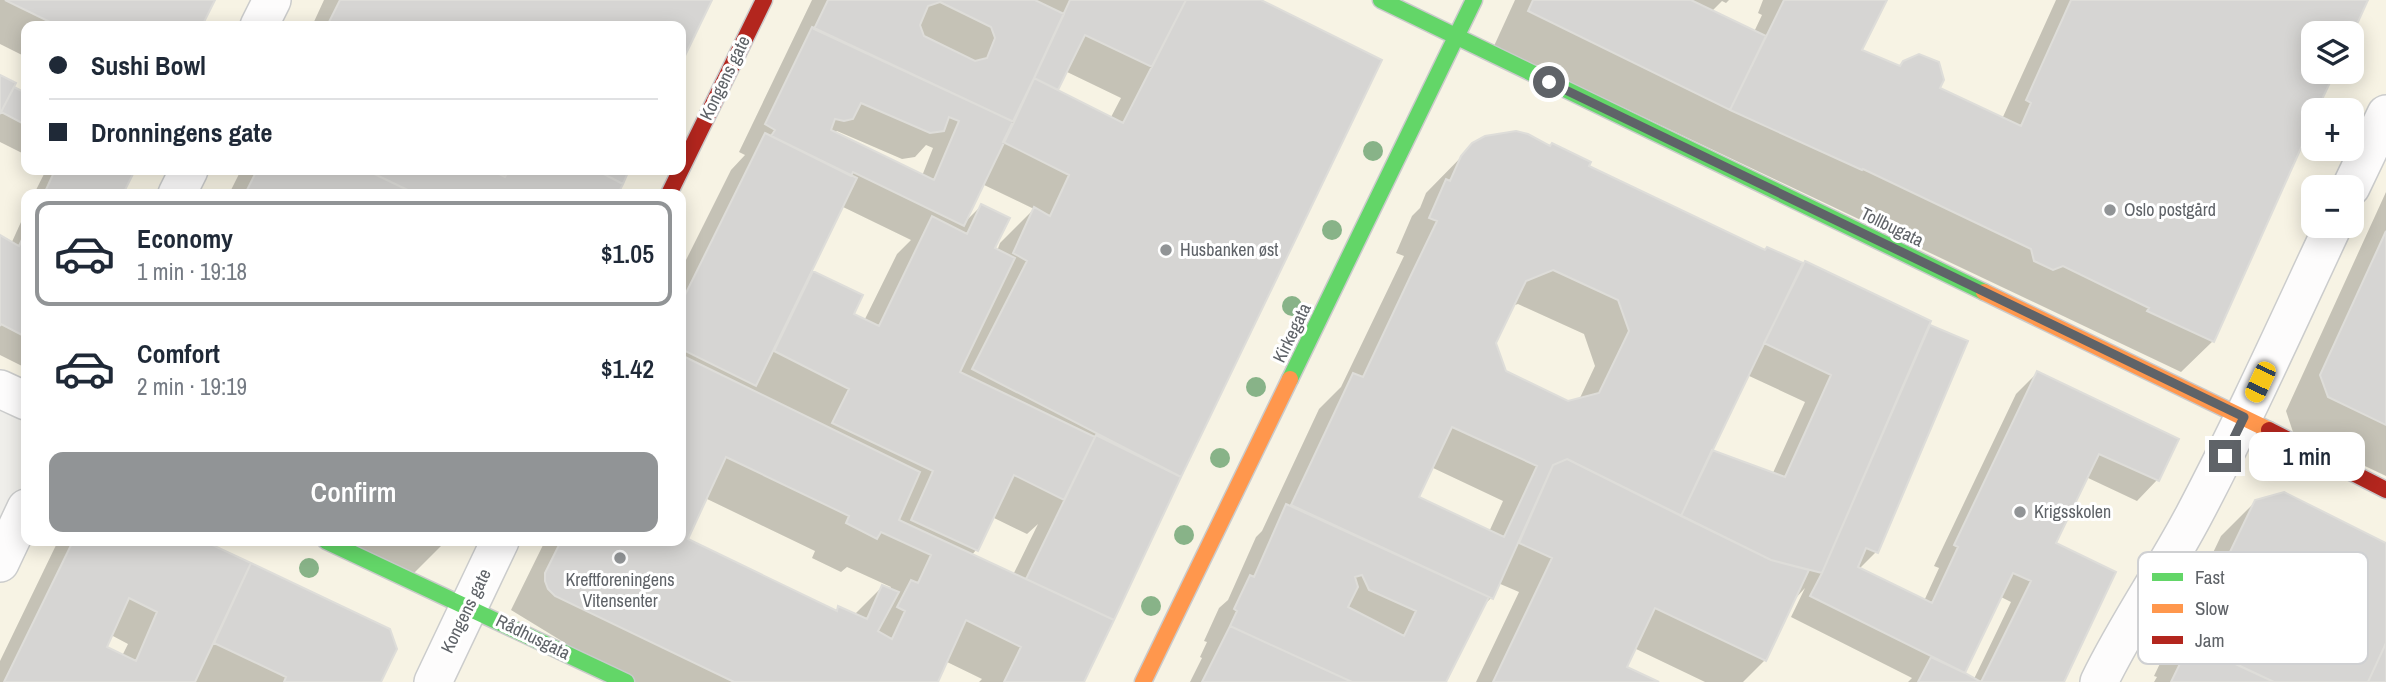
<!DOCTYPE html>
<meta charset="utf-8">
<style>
body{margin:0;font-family:"Archivo Narrow",sans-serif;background:#f2f2f3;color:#1f2937;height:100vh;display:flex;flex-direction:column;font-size:26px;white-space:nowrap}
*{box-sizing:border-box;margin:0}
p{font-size:23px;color:#747a83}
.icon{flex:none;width:38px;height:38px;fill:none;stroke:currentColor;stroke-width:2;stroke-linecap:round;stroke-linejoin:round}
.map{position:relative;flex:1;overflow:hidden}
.sheet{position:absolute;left:21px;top:189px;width:665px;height:357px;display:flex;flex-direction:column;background:#fff;border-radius:14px;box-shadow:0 4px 18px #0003}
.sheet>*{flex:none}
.hud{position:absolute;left:21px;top:21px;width:665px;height:154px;border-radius:14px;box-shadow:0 4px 18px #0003;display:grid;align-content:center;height:154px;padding:0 28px;background:#fff}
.controls{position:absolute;left:2301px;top:21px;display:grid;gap:14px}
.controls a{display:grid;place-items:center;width:63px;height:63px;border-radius:14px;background:#fff;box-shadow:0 4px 18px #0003;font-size:35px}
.end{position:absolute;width:32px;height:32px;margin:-16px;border:9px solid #5f6368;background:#fff;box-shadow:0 0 0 4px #fff}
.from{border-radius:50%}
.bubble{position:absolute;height:49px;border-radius:14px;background:#fff;box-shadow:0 4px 18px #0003;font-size:23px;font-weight:600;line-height:49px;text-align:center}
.car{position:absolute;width:21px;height:42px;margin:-21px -10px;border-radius:9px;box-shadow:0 0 5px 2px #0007;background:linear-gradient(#f5c518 24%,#345 0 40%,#f5c518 0 76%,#345 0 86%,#f5c518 0)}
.hud b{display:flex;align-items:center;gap:24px;height:66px;font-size:26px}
.hud b+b{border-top:2px solid #e0e1e3}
.hud i{width:18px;height:18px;background:#1f2937}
ul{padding:12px 0 0;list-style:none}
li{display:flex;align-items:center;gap:21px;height:105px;margin:0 14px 10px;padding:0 14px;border:4px solid transparent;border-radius:14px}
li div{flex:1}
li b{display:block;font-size:26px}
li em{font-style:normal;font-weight:600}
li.selected{border-color:#919496}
li>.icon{width:63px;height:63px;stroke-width:1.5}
.primary-button{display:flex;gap:14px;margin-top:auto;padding:14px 28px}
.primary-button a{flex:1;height:80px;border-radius:14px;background:#919496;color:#fff;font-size:28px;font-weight:600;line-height:80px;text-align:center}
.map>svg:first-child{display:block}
</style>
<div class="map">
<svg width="2386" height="682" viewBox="0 0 2386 682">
<rect width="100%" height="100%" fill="#efeeea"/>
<path fill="#f7f3e4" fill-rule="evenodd" d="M0,0H2386V682H0V563L26,541H681V194H26V401L0,389ZM26,26H681V170H26ZM2314,33H2352V72H2314ZM2314,110H2352V149H2314ZM2314,187H2352V226H2314Z"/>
<path fill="#0003" fill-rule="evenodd" d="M0,0H213L200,26H26V57L0,44Z
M324,0H711L681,61V26H312Z
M812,0H1257L1180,476L1082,682H979L982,679L945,661L934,682H629L511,610L545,541H681V270L731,170L745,155L739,152ZM1065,71L1121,98L1110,119L1055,91ZM837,131L902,159L915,157L926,145L933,148L922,176L834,133ZM982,184L1034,209L1000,243L997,251L993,249L981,206L964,223ZM841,206L911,240L897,254L864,321L852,315L813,273L806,280ZM705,498L815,551L812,558L841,572L847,567L891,587L890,590L882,587L854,615L839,608L835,612L686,539ZM992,517L1027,534L1038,524L1013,575L971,556L976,550Z
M1515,0H1729L1726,3L1722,1L1711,12L1754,32L1762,15L1758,13L1763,0H1885L1860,51L2002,119L2056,0H2367L2351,33H2314V72H2333L2314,110L2213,341L2181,372L1494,46Z
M0,77L9,94L14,89L23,93L26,89V155L0,142Z
M1473,145L1586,166L1765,251L1767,249L1803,265L1924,333L1931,327L1876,552L1859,569L1924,601L1939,568L1934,566L2016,394L2037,373L2177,440L2157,480L2137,501L2086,477L2054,543L2062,682H1908L1912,678L1791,617L1805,588L1793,601L1765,660L1743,682H1705L1634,648L1625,668L1655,682H1476L1519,592L1498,583L1491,598L1482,607L1444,682H1190L1202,658L1200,657L1207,642L1204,641L1219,608L1228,600L1256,537L1262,531L1319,409L1341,387L1404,256L1396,253L1412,216L1420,208L1426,193ZM1518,304L1584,334L1595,366L1579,400L1568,403L1505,372L1494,343L1512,306ZM1747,375L1805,402L1772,475L1710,451ZM1431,467L1503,501L1489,532L1416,498ZM1999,596L2011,602L1973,681L1963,672Z
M46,170H133L121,194H34Z
M241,170H627L615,194H229Z
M2386,192V476L2293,432L2286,411Z
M26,211V361L22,366L0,355V237L11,244Z
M2256,501L2386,545V682H2154L2157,677L2154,676L2221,536Z
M58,541H200L388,630L380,682H0V661ZM111,635L128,644L122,656L105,648Z
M336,541H446L414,573Z"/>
<path fill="#d6d5d3" stroke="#deddd9" stroke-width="2" fill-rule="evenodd" d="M5,0H215L202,26H58Z
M340,0H712L681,64V26H327Z
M828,0H1035L1064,14L1014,122L814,29ZM940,2L991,27L995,38L987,58L975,61L924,36L920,25L928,6Z
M1070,0H1186L1152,67L1085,35L1058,90L1034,78Z
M1186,0H1261L1382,60L1181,477L972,369L1027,261L1013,253L1034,207L1050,216L1069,175L1003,142L1034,78L1123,123Z
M1533,0H1691L1766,36L1730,110L1528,11Z
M1784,0H1887L1862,50L1900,66L1903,61L1919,54L1939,62L1944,80L1940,88L2021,126L2031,103L2026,100L2071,0H2368L2352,35L2314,33V72H2335L2317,110H2314V119L2214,342L2147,311L2149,308L2063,266L2053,270L2034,261L2031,249L1863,169L1862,170L1730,110Z
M812,27L1014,122L964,226L853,172L851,176L771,136L775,130L765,124ZM861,103L930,133L944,131L949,117L959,121L934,180L831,130L835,119L844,121L853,119Z
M0,75L16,83L0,114Z
M14,87L26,93V125L1,112Z
M1516,131L1528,134L1550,146L1552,143L1591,162L1589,166L1765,250L1767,247L1803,263L1681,516L1567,459L1553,465L1493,599L1291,505L1353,373L1363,377L1412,273L1437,221L1429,218L1446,179L1450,181L1461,156L1472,143L1485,136ZM1553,270L1618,300L1629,331L1599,393L1568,401L1506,371L1496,343L1526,281ZM1452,427L1537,466L1504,537L1419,497Z
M765,133L857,178L756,386L681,349V303Z
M55,170H135L123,194H44Z
M257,170H366L416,194H344L337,191L335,194H245Z
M366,170H491L505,177L509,170H596L623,184L618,194H416Z
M491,170H509L505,177Z
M596,170H629L623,184Z
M981,204L1010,218L995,248L1015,258L960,372L1095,437L1064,500L1014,475L978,551L911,520L933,471L832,423L849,389L774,351L813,271L863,295L854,314L879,326L932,216L967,234Z
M26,231V337L1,324L0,326V235L19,246Z
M2386,231V425L2328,397L2320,375Z
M1805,261L1931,321L1822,573L1771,560L1681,516L1712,450L1785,477L1831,375L1764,343Z
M1930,325L1968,341L1878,553L1866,548L1858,567L1932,603L1958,547L1954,545L2037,371L2179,439L2159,481L2099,454L2056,543L2116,572L2064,682H1981L2031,581L2013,573L1965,673L1810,596L1822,573Z
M681,355L920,472L899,520L1114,620L1084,682H1004L1021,647L966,620L938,682H734L555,596L548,589L545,581V573L561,541H681ZM726,457L849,516L846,523L877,539L881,532L931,555L918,583L911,580L897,607L905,611L892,639L878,631L899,592L882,585L867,619L838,606L837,611L688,539Z
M1096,435L1181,477L1114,620L1026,579Z
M1567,459L1771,560L1809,570L1766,661L1655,608L1627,667L1659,682H1493L1552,558L1519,543L1553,465Z
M2284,492L2386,543V643L2368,682H2274L2187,641L2255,500Z
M1286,504L1489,597L1446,682H1352L1230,626L1237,611L1234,609L1250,575L1254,577ZM1362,575L1369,590L1416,611L1404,636L1348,607L1358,587L1355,577Z
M73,541H204L251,563L195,682H4ZM129,598L157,612L136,661L107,647Z
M251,563L390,629L397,649L381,682H284L286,677L214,643Z
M1230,626L1352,682H1202Z
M2190,643L2274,682H2171Z
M2386,643V682H2368Z
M1931,657L1965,673L1981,682H1918Z"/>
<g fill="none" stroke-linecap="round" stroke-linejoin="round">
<g stroke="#cbcccc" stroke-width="40">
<path id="street" d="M259,26L272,0
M2351,187L2386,114
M177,194L189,170
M0,389L26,401
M0,563L26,508
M433,682L500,541
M2099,682C2127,624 2164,572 2194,515C2244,420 2288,322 2333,226"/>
</g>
<g stroke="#cacacb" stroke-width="19">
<path id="fast" d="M1381,0L1984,292
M1290,379L1474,0
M326,541L626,682"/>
</g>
<g stroke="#cacacb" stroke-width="19">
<path id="slow" d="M1984,292L2269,430
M1143,682L1290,379"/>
</g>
<g stroke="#cacacb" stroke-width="19">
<path id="jam" d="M669,194L764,0
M2269,430L2386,490"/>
</g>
<use href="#street" stroke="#fdfcfc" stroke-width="37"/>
<use href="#fast" stroke="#63d668" stroke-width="16"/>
<use href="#slow" stroke="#ff974d" stroke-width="16"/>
<use href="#jam" stroke="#b3261e" stroke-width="16"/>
</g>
<g fill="#88b388">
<circle cx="1373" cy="151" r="10"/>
<circle cx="1332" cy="230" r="10"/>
<circle cx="1292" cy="306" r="10"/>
<circle cx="1256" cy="387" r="10"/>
<circle cx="1220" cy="458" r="10"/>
<circle cx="1184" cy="535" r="10"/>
<circle cx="309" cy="568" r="10"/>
<circle cx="1151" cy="606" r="10"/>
</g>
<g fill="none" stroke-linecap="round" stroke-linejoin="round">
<path stroke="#5f6368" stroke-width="9" d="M1549,82L2244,417L2225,456"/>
</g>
<g fill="#919496" stroke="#fff" stroke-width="2.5">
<circle cx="2110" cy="210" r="7"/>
<circle cx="1166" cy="250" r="7"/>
<circle cx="2020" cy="512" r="7"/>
<circle cx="620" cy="558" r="7"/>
</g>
<g text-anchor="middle" stroke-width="6" stroke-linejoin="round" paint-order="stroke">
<g font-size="18" fill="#5f6368" stroke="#fff">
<text transform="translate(725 78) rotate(-64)" y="6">Kongens gate</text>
<text transform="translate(1892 227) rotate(26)" y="6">Tollbugata</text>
<text transform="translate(1292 333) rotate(-64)" y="6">Kirkegata</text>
<text transform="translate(466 611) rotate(-64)" y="6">Kongens gate</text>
<text transform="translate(533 637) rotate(26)" y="6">Rådhusgata</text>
</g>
<g font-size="18" fill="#5f6368" stroke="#fff" text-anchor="start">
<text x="2124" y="216">Oslo postgård</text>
<text x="1180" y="256">Husbanken øst</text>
<text x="2034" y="518">Krigsskolen</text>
<text x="620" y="586" text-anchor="middle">Kreftforeningens<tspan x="620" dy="21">Vitensenter</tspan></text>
</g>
</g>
<rect x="2138" y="552" width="230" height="112" rx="10" fill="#fff" stroke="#cfd0d2" stroke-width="2"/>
<rect x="2152" y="573" width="31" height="8" fill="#63d668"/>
<rect x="2152" y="604" width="31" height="9" fill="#ff974d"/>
<rect x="2152" y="636" width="31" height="8" fill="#b3261e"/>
<g font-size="19" fill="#5f6368">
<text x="2195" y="584">Fast</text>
<text x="2195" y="615">Slow</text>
<text x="2195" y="647">Jam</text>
</g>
</svg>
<div class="controls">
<a><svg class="icon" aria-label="layers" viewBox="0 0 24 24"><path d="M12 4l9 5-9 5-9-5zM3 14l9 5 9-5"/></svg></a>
<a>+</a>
<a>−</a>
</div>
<i class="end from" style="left:1549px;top:82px"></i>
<i class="end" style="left:2225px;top:456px"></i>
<div class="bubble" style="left:2249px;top:432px;width:116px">1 min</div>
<i class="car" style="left:2260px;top:382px;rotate:205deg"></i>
<div class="hud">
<b><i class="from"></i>Sushi Bowl</b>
<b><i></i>Dronningens gate</b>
</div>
<section class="sheet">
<ul>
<li class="selected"><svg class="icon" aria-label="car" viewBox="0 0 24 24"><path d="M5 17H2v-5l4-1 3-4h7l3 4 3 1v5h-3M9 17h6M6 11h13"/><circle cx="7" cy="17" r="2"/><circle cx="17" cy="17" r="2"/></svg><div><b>Economy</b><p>1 min · 19:18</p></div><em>$1.05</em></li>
<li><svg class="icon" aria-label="car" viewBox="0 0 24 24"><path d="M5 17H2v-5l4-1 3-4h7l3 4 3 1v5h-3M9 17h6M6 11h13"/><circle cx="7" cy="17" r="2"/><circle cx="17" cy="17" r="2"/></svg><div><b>Comfort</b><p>2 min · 19:19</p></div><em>$1.42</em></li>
</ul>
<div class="primary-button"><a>Confirm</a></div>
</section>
</div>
